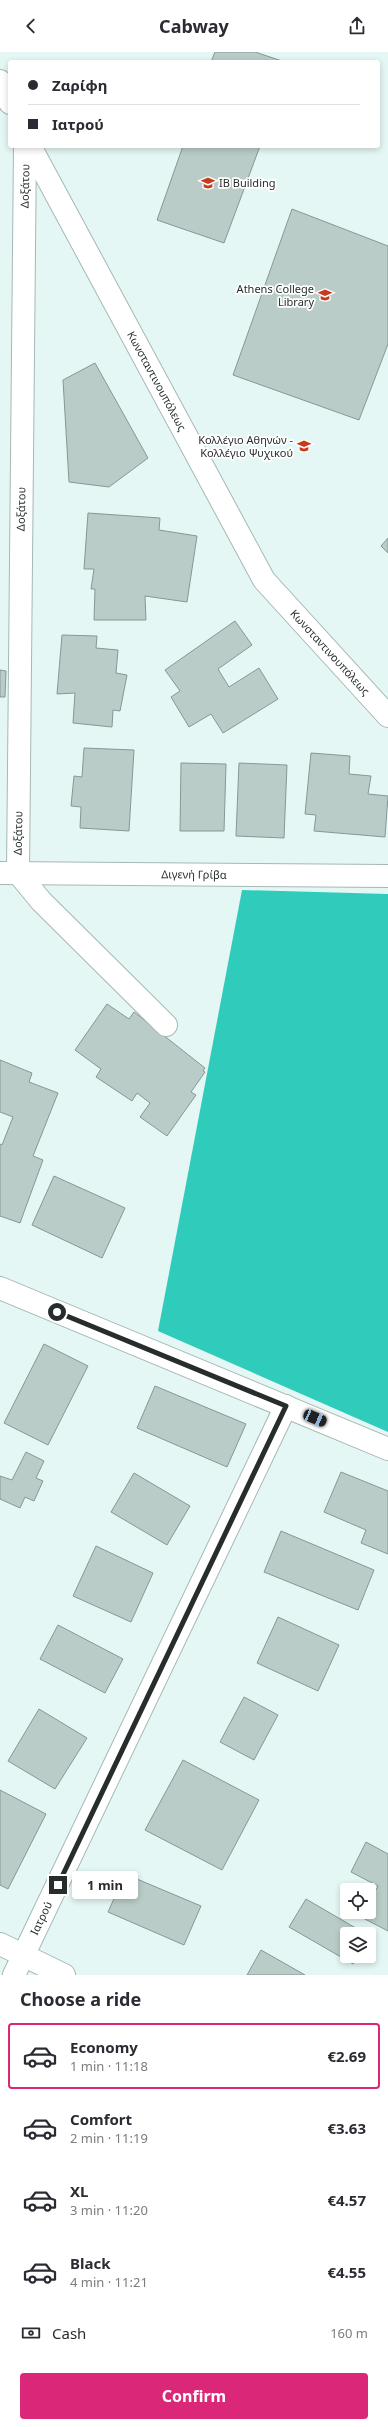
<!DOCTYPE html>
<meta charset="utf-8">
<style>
body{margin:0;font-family:"Noto Sans",sans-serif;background:#f7f7f7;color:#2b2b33;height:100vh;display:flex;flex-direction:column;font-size:15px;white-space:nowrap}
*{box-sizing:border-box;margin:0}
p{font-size:13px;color:#7c7c81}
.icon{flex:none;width:22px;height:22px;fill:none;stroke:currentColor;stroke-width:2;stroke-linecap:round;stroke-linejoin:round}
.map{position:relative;height:1923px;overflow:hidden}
.sheet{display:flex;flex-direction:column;background:#fff;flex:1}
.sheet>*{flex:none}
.top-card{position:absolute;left:8px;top:8px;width:372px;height:88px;border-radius:4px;box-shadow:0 2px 6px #0003;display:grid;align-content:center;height:88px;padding:0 20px;background:#fff}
.tools{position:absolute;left:340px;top:1831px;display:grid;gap:8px}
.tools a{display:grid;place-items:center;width:36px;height:36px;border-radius:4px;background:#fff;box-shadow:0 2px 6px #0003;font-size:20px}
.end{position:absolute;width:18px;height:18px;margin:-9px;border:5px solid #262d2c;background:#fff;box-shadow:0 0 0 2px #fff}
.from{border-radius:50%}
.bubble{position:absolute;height:28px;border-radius:4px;background:#fff;box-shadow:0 2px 6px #0003;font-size:13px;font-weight:700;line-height:28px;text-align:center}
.car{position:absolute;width:12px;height:24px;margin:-12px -6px;border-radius:5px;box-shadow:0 0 3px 1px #0007;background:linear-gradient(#222 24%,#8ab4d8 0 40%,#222 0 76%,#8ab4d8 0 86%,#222 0)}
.top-card b{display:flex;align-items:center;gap:14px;height:38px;font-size:15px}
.top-card b+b{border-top:1px solid #e1e1e2}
.top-card i{width:10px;height:10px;background:#2b2b33}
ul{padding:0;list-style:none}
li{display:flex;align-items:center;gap:12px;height:66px;margin:0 8px 6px;padding:0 12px;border:2px solid transparent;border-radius:4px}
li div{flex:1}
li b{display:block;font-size:15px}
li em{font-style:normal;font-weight:700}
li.on{border-color:#db2777}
li>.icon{width:36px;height:36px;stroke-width:1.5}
h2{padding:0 20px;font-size:18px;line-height:48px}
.pay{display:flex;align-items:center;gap:10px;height:44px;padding:0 20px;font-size:15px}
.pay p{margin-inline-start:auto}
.button{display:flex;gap:8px;margin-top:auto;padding:8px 20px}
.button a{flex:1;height:46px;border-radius:4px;background:#db2777;color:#fff;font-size:16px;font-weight:700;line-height:46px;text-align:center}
header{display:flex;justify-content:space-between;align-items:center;height:52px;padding:0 20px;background:#fff;font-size:18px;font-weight:700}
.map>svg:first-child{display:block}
</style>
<header><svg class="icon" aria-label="back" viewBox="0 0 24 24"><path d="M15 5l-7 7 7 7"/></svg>Cabway<svg class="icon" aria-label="share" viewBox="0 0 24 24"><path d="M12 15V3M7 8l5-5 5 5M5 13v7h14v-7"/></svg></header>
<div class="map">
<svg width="388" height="1923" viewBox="0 0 388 1923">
<rect width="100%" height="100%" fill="#e4f7f4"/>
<path fill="#2fccbc" d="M242,838L388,842V1380L158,1279Z"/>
<path fill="#b9ccc8" stroke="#869895" d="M215,0H255L285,10H211Z
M183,94H260L224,191L157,168Z
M292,157L388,194V292L359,368L233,323Z
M95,311L148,406L109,435L69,430L63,328Z
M88,461L160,466L159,478L197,484L187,550L145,544L146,568H94L95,537H91L94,517H84Z
M388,486V501L381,494Z
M235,569L252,593L218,617L229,635L259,616L278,647L223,681L211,662L189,675L171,645L180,639L165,618Z
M62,583L97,584L96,596L118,598L116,621L127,623L120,659L113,658L112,675L73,671L75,641L57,642Z
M0,618L6,619L5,645H0Z
M84,696L134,698L129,779L80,776L81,755L71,754L74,724L82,725Z
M311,701L350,704L349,722L371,724L368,742L388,744L385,785L314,779L316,763L305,762Z
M181,711L226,712L224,779H180Z
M239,711L287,713L284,786L236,784Z
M107,952L129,967L134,960L205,1016L203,1019L205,1020L191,1040L196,1043L167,1084L140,1065L150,1051L137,1041L132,1049L96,1025L101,1017L75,998Z
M0,1008L32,1021L29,1030L58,1041L33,1104L43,1108L20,1171L0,1164V1092L2,1093L13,1065L0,1060Z
M54,1124L125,1156L102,1206L32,1173Z
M44,1292L88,1314L48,1393L4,1371Z
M155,1334L246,1372L227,1415L137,1376Z
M26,1400L44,1409L36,1426L43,1429L34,1449L25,1445L20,1456L0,1447V1424L12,1428Z
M341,1420L388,1439V1502L361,1491L366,1478L324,1460Z
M134,1421L190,1454L167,1493L111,1460Z
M281,1479L374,1518L358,1558L264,1520Z
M96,1494L153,1521L131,1570L73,1544Z
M278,1565L339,1593L318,1639L257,1611Z
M58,1573L123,1607L105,1641L40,1607Z
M244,1645L278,1663L254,1708L220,1690Z
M39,1657L87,1686L55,1737L8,1709Z
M183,1708L259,1748L222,1818L145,1778Z
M0,1738L46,1762L8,1837L0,1833Z
M366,1790L388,1802V1879L361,1865L364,1860H369V1851L378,1834L351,1820Z
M125,1822L201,1854L184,1893L108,1860Z
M306,1847L366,1882H347V1904H358L353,1912L289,1875Z
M261,1898L305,1923H247Z"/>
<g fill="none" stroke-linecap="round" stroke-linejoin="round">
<g stroke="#a6b8b5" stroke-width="24">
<g id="minor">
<path d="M0,29L10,51"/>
<path d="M25,94L18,821L41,849L166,973"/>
<path id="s1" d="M30,94L264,528L388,664"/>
<path id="s2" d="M0,821L388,824"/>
<path d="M0,1236L388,1397"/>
<path d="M0,1892L64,1923"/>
<path id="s3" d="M14,1923L286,1354"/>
</g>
</g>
<use href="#minor" stroke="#fff" stroke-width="22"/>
</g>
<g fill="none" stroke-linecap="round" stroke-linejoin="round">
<path stroke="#262d2c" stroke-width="5" d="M57,1260L286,1354L58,1833"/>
</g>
<defs>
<g id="school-bare" transform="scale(1.08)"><path d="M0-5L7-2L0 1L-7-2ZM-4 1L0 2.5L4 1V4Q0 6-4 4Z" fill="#c53b1b" stroke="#fff" stroke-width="2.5" paint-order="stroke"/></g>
</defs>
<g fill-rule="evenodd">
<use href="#school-bare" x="208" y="131"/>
<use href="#school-bare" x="325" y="243"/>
<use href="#school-bare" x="304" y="394"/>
</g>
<g text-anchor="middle" stroke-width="3.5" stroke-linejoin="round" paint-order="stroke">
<g font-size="11" fill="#262d2c" stroke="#fff" text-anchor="end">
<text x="219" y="135" text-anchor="start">IB Building</text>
<text x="314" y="241">Athens College<tspan x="314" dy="13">Library</tspan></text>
<text x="293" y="392">Κολλέγιο Αθηνών -<tspan x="293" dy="13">Κολλέγιο Ψυχικού</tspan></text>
</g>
<g font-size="11" fill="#262d2c" stroke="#fff">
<text transform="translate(25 134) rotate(-89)" y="4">Δοξάτου</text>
<text dy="4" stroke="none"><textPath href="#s1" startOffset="267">Κωνσταντινουπόλεως</textPath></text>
<text transform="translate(21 457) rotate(-89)" y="4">Δοξάτου</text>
<text dy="4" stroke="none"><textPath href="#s1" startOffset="591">Κωνσταντινουπόλεως</textPath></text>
<text transform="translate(18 781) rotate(-89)" y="4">Δοξάτου</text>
<text dy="4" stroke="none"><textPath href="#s2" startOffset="194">Διγενή Γρίβα</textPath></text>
<text dy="4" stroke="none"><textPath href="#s3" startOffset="63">Ιατρού</textPath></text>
</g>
</g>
</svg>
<div class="tools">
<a><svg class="icon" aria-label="locate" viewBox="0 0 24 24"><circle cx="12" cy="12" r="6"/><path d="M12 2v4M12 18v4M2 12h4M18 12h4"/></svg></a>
<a><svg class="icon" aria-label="layers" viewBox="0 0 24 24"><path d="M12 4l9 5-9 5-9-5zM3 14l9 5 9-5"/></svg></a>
</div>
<i class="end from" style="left:57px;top:1260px"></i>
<i class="end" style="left:58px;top:1833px"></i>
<div class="bubble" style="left:72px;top:1819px;width:66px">1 min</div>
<i class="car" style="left:315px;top:1366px;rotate:113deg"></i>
<div class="top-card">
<b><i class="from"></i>Ζαρίφη</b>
<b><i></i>Ιατρού</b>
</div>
</div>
<section class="sheet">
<h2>Choose a ride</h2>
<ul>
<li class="on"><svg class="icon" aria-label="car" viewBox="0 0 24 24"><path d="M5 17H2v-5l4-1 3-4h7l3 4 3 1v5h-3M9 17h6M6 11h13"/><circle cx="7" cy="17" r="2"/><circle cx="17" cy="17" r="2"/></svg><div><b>Economy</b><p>1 min · 11:18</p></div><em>€2.69</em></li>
<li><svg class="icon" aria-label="car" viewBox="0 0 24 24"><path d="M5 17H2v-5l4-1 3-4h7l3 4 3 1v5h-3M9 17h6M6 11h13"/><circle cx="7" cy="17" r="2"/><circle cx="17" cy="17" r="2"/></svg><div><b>Comfort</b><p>2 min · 11:19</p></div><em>€3.63</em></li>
<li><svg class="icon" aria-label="car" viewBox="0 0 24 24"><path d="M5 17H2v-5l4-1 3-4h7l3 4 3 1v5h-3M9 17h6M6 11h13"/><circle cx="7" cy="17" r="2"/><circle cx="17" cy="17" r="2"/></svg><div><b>XL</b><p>3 min · 11:20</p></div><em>€4.57</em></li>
<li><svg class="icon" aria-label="car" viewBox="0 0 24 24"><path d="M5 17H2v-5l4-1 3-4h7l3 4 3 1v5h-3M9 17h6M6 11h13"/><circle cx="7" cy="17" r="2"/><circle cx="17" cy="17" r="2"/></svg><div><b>Black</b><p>4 min · 11:21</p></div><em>€4.55</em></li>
</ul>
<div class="pay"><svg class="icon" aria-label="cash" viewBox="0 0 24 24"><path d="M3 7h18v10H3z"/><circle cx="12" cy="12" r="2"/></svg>Cash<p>160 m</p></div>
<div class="button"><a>Confirm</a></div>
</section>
